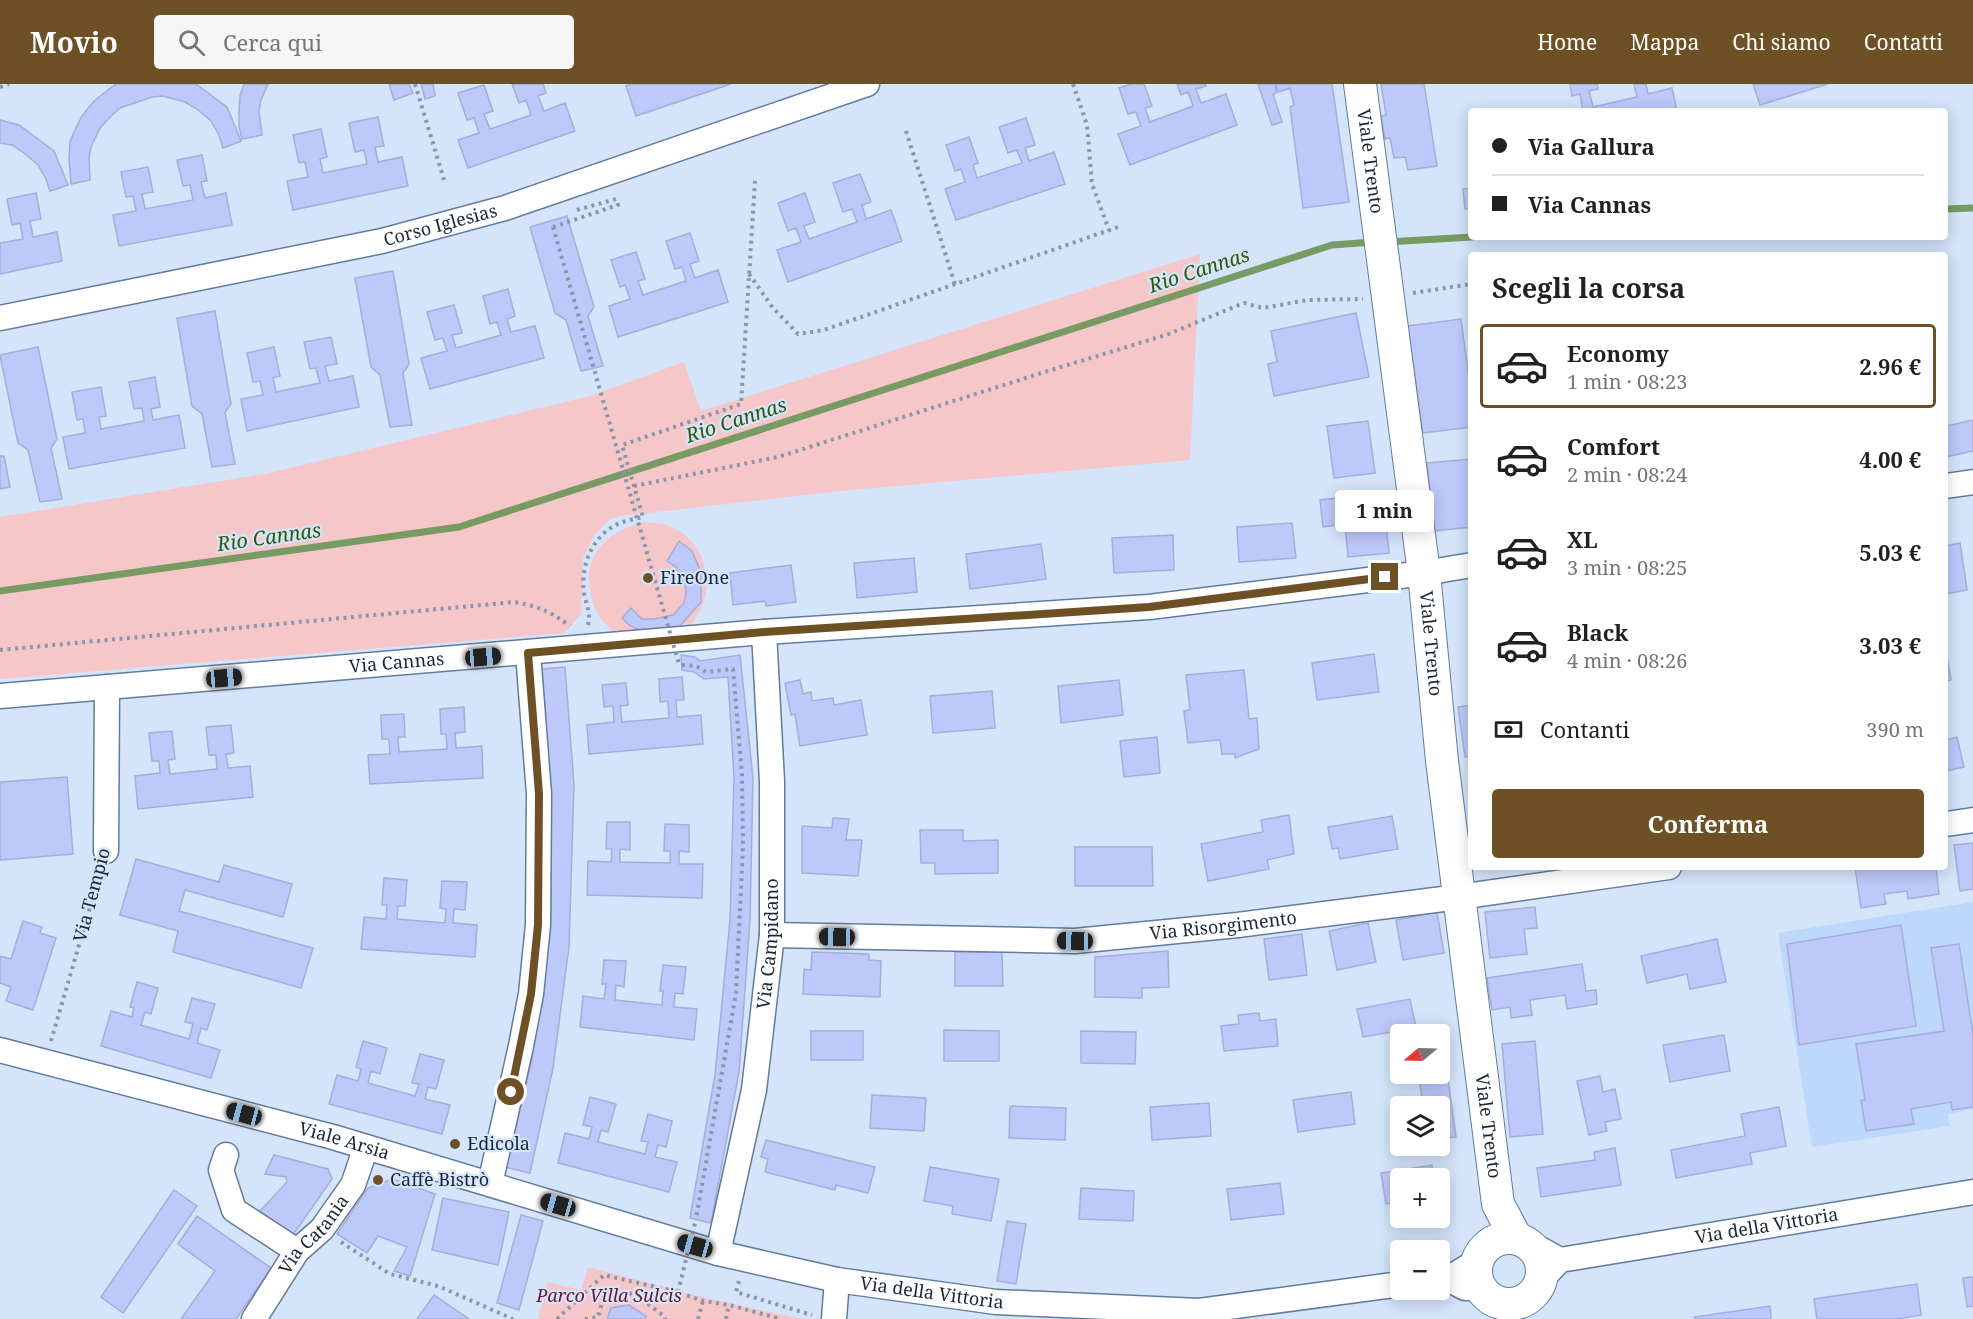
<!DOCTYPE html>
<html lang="it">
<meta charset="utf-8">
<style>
body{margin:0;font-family:"Noto Serif",serif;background:#f6f6f6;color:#202124;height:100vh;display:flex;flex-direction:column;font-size:22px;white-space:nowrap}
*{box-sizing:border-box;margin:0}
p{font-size:20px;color:#757577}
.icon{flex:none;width:33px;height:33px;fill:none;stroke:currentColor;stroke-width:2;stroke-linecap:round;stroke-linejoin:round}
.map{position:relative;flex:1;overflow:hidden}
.details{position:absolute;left:1468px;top:168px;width:480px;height:618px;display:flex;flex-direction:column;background:#fff;border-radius:6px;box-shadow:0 3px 15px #0003}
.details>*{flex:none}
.banner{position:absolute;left:1468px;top:24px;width:480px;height:132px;border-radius:6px;box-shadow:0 3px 15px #0003;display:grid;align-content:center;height:132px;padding:0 24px;background:#fff}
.needle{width:39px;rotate:251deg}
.buttons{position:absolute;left:1390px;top:940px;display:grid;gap:12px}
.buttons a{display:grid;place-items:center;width:60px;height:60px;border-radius:6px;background:#fff;box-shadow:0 3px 15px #0003;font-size:30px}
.end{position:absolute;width:27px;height:27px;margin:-14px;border:8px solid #6e5025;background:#fff;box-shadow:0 0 0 3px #fff}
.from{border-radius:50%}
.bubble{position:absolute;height:42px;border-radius:6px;background:#fff;box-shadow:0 3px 15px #0003;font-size:20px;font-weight:700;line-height:42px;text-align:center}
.car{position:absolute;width:18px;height:36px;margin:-18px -9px;border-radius:8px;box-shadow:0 0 4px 2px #0007;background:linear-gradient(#222 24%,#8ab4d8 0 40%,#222 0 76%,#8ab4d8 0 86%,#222 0)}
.banner b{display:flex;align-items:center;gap:21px;height:57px;font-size:22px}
.banner b+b{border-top:2px solid #e0e0e0}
.banner i{width:15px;height:15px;background:#202124}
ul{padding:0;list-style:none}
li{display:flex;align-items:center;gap:18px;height:84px;margin:0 12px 9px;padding:0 12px;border:3px solid transparent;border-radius:6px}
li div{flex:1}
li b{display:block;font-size:22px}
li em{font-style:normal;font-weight:700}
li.current{border-color:#6e5025}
li>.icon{width:54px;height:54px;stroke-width:1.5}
h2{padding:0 24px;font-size:27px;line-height:72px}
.pay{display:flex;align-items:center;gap:15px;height:66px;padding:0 24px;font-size:22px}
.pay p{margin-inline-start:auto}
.button{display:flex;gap:12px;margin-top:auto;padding:12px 24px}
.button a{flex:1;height:69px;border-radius:6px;background:#6e5025;color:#fff;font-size:24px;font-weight:700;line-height:69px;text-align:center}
header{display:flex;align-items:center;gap:36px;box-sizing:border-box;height:84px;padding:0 30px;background:#6e5025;color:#fff}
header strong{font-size:28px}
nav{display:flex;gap:33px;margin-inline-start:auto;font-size:21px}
.search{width:420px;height:54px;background:#f6f6f6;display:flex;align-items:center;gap:15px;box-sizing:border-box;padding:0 21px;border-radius:6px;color:#757577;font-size:22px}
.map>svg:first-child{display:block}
</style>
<header>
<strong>Movio</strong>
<div class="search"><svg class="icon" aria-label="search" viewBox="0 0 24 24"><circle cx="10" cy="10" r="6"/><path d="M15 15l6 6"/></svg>Cerca qui</div>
<nav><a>Home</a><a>Mappa</a><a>Chi siamo</a><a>Contatti</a></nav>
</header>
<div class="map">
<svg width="1973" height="1235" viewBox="0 0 1973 1235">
<rect width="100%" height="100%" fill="#d3e4fb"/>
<path fill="#bdd8fa" d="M1973,818V1025L1948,1030L1950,1042L1812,1063L1778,849Z"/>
<path fill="#f6c7c9" d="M1200,170L1190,376L841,407L621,432L610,435L593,453L583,475L581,530L564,549L0,595V433L269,389L590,312L684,278L701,327Z
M644,438C650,439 657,439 663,440C702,450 717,495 699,529C695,535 688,546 681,549C672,552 649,551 639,552C635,552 630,554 626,553C613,551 598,534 594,522C578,477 601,449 644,438Z
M588,1183L702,1213L802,1235H538L548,1198L581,1206Z"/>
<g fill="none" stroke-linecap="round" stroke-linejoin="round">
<path stroke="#779b62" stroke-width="7" d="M1946,125L1973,124
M1387,158L1472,153
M0,507L459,443L1332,161L1373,158"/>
</g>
<path fill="#bdc8fb" stroke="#a5aed7" stroke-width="1.5" d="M116,0H196L227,23L241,57L223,64L219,51L211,37L197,25L185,18L163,12L152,13L120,24L109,34L100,44L91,63L89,74L90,96L71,100L69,75L70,58L74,48L82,32L94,17Z
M244,0H268L261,16L259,27L262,51L242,55L239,42V28L240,12Z
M389,0H409L413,9L394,16Z
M421,0H433L435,12L425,15Z
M512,0H543L546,9L538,12L544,27L565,19L575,47L468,84L458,56L479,49L474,34L467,36L458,9L484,1L493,27L484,30L490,45L531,31L526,16L519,19Z
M631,0H731L636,32L626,2Z
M1131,0H1144L1152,22L1145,24L1150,38L1193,22L1188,8L1181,11L1177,0H1205L1206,2L1196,5L1201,19L1226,10L1237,41L1130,81L1118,50L1141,42L1136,28L1128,30L1119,4Z
M1258,0H1275L1276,9L1273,10L1282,38L1272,41Z
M1276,0H1332L1349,118L1303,124L1290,23L1294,21L1290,4L1278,8Z
M1381,0H1424L1437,82L1408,86L1405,73L1394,74L1390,54L1385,55L1381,32L1386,31Z
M1570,0H1597L1598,5L1589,7L1593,23L1637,13L1634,0H1646L1648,10L1672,4L1677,27H1581L1583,26L1580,10L1572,12Z
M1753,0H1828L1760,21Z
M378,33L384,62L375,63L378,78L402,73L408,102L293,126L287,97L308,93L305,78L299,79L293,51L321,45L327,73L320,75L323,89L367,80L364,66L355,68L349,39Z
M1026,34L1035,61L1025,64L1029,77L1054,68L1065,100L956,136L945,105L965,98L961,85L955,87L946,61L969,53L978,79L973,81L977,94L1022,79L1017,66L1008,69L999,43Z
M0,36L19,41L54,67L68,101L50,107L46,95L38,81L24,69L12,61L0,59Z
M202,71L207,97L201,98L205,114L226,109L232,141L119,162L113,131L136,127L133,112L126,113L121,88L148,83L153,108L142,110L145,125L193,116L190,101L183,102L177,76Z
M860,90L871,118L862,121L866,135L891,126L902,157L788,198L777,166L801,158L796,144L788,147L778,119L805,109L815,138L804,142L809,155L857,138L852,125L843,128L833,99Z
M1472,104V124L1465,125L1463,105Z
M36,109L41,135L30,137L33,153L57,148L62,177L0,190V159L23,155L20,139L12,141L7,115Z
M567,132L594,223L588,232L603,282L581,287L566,236L555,229L530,143Z
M690,149L699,177L690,180L695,194L718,186L728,218L618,253L609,222L630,215L625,201L620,203L611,176L636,168L645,195L638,197L643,211L686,197L682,183L675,185L666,157Z
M393,187L409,280L403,289L412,341L390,343L380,291L371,283L355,194Z
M508,205L515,232L507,235L511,248L535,242L544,274L430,305L421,274L447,267L443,254L435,256L427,228L454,221L462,249L452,251L456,264L501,251L497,238L490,240L483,212Z
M215,227L231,320L225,328L235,380L212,383L202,330L192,322L177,234Z
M1356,229L1369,293L1274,312L1268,280L1277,278L1271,247Z
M1461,235L1472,317V343L1423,349L1408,242Z
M331,253L337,280L325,282L329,297L353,292L359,323L247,347L241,315L263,311L260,297L253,298L247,269L274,263L280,292L273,294L276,308L320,299L316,284L310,285L304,258Z
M38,263L57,355L51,364L62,415L40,418L28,366L18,359L0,271Z
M155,293L160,323L151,325L153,336L179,331L185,364L69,385L63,353L85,349L83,335L77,336L72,308L101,303L106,332L99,333L101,345L144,337L142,324L134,325L129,298Z
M1973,336V367L1946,373V342Z
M1368,337L1375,389L1334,394L1327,342Z
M0,372H4L10,403L0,405Z
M1472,375V443L1434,447L1427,379Z
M1383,409L1389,469L1348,473L1345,440L1323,443L1320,416Z
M1292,439L1296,474L1239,478L1237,443Z
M1173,451L1174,486L1114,489L1112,454Z
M679,457L692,467L701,488V518L678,544L643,548L629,541L622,534L631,524L642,535H654L673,531L684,519L686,508L685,499L676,483L667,477Z
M1960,459L1967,506L1946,510V462Z
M1041,460L1046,495L970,505L966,470Z
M914,474L917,508L857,514L854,479Z
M791,481L796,518L766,522L765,517L733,521L730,489Z
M1946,567L1951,596L1946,597Z
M1374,570L1379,608L1317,616L1312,579Z
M681,571L695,573L700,577L740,571L753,694L750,836L739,988L711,1139L690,1134L715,991L730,836L734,693L728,593L704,595L694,588L682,586Z
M565,583L574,701L569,863L553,984L530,1089L505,1083L531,980L549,857L551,825V711L542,585Z
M1244,586L1249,635L1257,634L1259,665L1235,674V670H1222L1220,656L1188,659L1184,627L1190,626L1186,591Z
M682,593L684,616H676L677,633L701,631L703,660L589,670L587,641L614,638L613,622L604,623L602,601L626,599L628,621L620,622L622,638L669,634L668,617L660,618L659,595Z
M800,596L803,610L811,608L812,617L833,614L834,621L861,616L867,651L800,662L795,630L791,631L785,599Z
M1119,596L1123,631L1061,639L1058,602Z
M992,607L995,644L933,649L930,612Z
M1472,621V672L1465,673L1458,623Z
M464,623L465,648L455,649L456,664L482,662L483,694L370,700L368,671L390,670L389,655H382L381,631L404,630L405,653H398L399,668L447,665L446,650H441L440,625Z
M231,641L234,669L226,670L228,684L250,682L253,713L138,725L135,692L160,689L159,677H152L149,649L172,647L175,675L168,676L170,690L217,685L216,671H209L206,643Z
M1157,653L1160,689L1124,693L1120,657Z
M1957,653L1964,683L1946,687V656Z
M67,693L73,770L0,776V698Z
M1289,731L1294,770L1267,776L1269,785L1208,797L1201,760L1263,748L1261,736Z
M1392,732L1398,765L1340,775L1338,764L1332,765L1328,743Z
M833,734L849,735L846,756H862L858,792L802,789V742L832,744Z
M607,738H630V766L620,765V778L670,779V767H664L665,740L689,741V768L679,767V780H703L702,814L587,811L588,777L611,778L612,765H606Z
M920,746H963V757L998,756V789L935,790V779H921Z
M1973,759V805L1960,807L1954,761Z
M1075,763H1152L1153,802H1075Z
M136,775L219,798L224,781L292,800L283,833L185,806L179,827L313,864L301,904L173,868L178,847L120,831Z
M1855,783H1936L1939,810L1908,815L1907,807L1884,810L1886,820L1861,824Z
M384,794L407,796L405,822H398L397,835L445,839L446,825L440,824L442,797L467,798L465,826L454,825L453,839L477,841L475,873L361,865L364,833L386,835L387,821H382Z
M1535,823L1537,844L1524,845L1527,870L1490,874L1485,828Z
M1437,828L1444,869L1403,876L1396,836Z
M23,837L42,843L40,849L56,854L33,926L6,917L11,903L0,899V872L11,875Z
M1368,839L1376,878L1337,886L1329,847Z
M1901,841L1916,942L1799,961L1787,860Z
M1302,850L1307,891L1269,896L1264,855Z
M1717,855L1726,898L1690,905L1687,890L1647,899L1641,872Z
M1959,860L1973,950V1023L1952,1026L1951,1018L1911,1025L1914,1040L1866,1047L1861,1016H1865L1856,960L1944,947L1931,864Z
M1168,867L1169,903L1142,904V914L1095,913V873Z
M812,868L869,870V876L881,877L880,913L803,910L804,885L811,886Z
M955,868H1002L1003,902H955Z
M604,876L626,877L624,903L616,901L615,916L662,921L663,907H660L663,881L686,883L683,910L675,909L674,923L697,925L694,956L580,943L583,912L604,915L606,900H602Z
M1582,880L1586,907L1596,906L1597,920L1567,925L1565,911L1530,916L1532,931L1511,934L1510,923L1492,926L1487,894Z
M137,898L158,904L151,930L145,928L141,941L189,955L193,940L185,938L192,914L215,920L207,946L201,944L197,959L220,966L211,994L101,962L111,927L132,933L134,924L130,923Z
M1410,915L1416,944L1363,953L1357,925Z
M1259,929L1260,937L1276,935L1278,962L1224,967L1221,942L1239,940L1238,931Z
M944,946L999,947V977H944Z
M811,947H863V976H811Z
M1081,947L1136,948L1135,980L1081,979Z
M1724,951L1730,987L1670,998L1663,961Z
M363,957L387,964L380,990L371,987L368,999L415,1012L419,1000L412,999L420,970L444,976L436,1005L428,1003L425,1015L450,1021L442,1050L329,1020L337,991L358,997L361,985L356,983Z
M1535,957L1543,1050L1510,1053L1502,960Z
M1443,959L1456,1053L1440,1055V1023H1423L1419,990H1440V960Z
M1600,992L1603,1008L1615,1005L1621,1035L1605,1038L1607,1047L1589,1051L1577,997Z
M1351,1008L1355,1040L1298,1048L1293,1016Z
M872,1011L926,1014L924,1047L870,1044Z
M590,1013L616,1020L608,1048L601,1046L598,1058L645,1070L648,1058L641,1057L648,1030L672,1037L666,1063L658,1061L655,1073L677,1078L669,1108L558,1079L565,1049L589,1055L592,1043L583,1041Z
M1209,1019L1211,1052L1152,1056L1150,1023Z
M1010,1022L1066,1024L1065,1056L1009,1054Z
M1779,1023L1786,1062L1750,1069L1752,1080L1676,1094L1671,1066L1745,1052L1741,1030Z
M766,1056L875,1083L868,1109L836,1101L835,1106L765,1088L768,1075L761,1073Z
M1615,1064L1621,1101L1541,1113L1537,1084L1595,1076L1594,1068Z
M274,1071L328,1085L332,1095L293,1151L260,1127L287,1098L286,1093L265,1090Z
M1432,1081L1433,1095H1401V1118L1386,1120L1381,1089Z
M930,1083L999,1095L991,1137L952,1130L953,1122L924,1117Z
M393,1095L435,1110L410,1192L394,1187L407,1163L378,1152L367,1169L337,1150L368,1104Z
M1280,1099L1284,1130L1231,1136L1227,1105Z
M1081,1104L1134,1107L1133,1137L1079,1135Z
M174,1106L197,1122L123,1229L101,1213Z
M443,1114L509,1128L498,1181L432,1166Z
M521,1131L543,1137L519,1226L497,1219Z
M197,1132L271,1184L236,1235H181L215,1187L178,1160Z
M1007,1137L1026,1140L1016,1200L997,1197Z
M1973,1193V1222L1967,1223L1963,1194Z
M1917,1200L1921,1231L1897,1235H1817L1814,1215Z
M434,1211L469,1235H417Z
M629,1221L646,1232L645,1235H607L611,1224Z
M1770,1222L1771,1235H1695L1694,1233Z"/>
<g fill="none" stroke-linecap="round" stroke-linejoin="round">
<g stroke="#627c9d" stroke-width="27">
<g id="minor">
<path id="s1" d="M0,234L382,157L505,124L867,0"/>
<path d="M1946,402L1973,398"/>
<path id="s2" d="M0,612L764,548L1149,523L1424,489L1472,481"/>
<path d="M1946,740L1973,736"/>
<path d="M106,767L107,603"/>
<path id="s3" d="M772,851L1075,857L1238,841L1459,813L1669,783"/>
<path id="s4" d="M0,966L333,1053L718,1169L837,1196L996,1218L1199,1227L1401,1200"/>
<path d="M226,1071L221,1086L234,1126L297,1167"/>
<path d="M490,1100L521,962L531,910L538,841L539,710L528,569"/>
<path d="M1533,1164L1542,1166L1560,1176"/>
<path id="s5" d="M718,1169L754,1006L772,851V698L764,548"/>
<path d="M1448,1195L1465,1204H1480"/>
<path d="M1440,1196L1448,1195L1477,1177"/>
<path id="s6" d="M1541,1196L1560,1176L1973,1108"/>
<path id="s7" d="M254,1235L297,1167L322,1145L353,1101L366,1063"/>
<path d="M834,1235L837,1196"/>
</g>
</g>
<g stroke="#627c9d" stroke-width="34">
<g id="major">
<path id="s8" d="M1360,0L1424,489L1442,677L1498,1120L1516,1154"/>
<circle cx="1509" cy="1187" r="33"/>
</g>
</g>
<path stroke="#8897aa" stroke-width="4" stroke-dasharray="3 4.5" stroke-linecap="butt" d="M415,0L444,96
M1073,0L1087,41L1092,100L1109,146
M0,3L9,0
M906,47L955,200
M553,143L618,121L616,115L577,126
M749,190L773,224L798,250L824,246L1121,142
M1413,209L1472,200
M634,402L778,373L1035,291L1166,251L1244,219L1263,224L1308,216L1363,215
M588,541C591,529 586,520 584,509C580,481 593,450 620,439C627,436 636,435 643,433L622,361L741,320L755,97
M0,566L514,518C538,522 551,528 570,542
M682,581L696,582L706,588L733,585L742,691L743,763L736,909L696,1135
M51,957L100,789
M341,1158L390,1190L438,1202L513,1235
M739,1197L736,1208L812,1231
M557,1235L604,1191L678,1208L703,1217L729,1221L781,1235
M585,1235L598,1233L604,1212L634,1209L665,1233V1235
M698,1235L703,1217
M726,1235L729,1221"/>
<use href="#minor" stroke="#fff" stroke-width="24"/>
<use href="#major" stroke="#fff" stroke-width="32"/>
<path stroke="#8897aa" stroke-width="4" stroke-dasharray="3 4.5" stroke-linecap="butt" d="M553,143L679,580L682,581
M678,1208L696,1135"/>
</g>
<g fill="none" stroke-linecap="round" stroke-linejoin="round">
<path stroke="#6e5025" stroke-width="8" d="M511,1008L531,910L538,841L539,710L528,569L764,548L1149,523L1385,493"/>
</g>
<g fill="#6e5025" stroke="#d3e4fb" stroke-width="2">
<circle cx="648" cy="494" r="6"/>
<circle cx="455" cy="1060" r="6"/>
<circle cx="378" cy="1096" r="6"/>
</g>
<g text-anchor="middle" stroke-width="4.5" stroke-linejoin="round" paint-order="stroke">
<g font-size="18" fill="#1c2735" stroke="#d3e4fb">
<text dy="6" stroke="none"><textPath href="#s8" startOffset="78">Viale Trento</textPath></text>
<text dy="6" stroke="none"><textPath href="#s1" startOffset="450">Corso Iglesias</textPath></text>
<text dy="6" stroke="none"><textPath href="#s8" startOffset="564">Viale Trento</textPath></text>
<text dy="6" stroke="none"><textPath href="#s2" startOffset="398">Via Cannas</textPath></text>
<text transform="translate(92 811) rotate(-75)" y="6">Via Tempio</text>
<text dy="6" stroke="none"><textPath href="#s3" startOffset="452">Via Risorgimento</textPath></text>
<text dy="6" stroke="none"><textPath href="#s5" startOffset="314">Via Campidano</textPath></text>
<text dy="6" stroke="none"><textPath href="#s8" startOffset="1050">Viale Trento</textPath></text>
<text dy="6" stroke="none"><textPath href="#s4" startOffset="356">Viale Arsia</textPath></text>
<text dy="6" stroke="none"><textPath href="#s6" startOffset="237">Via della Vittoria</textPath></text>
<text dy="6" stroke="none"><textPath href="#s7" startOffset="104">Via Catania</textPath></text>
<text dy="6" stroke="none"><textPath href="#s4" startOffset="964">Via della Vittoria</textPath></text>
</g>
<g font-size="18" fill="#1c2735" stroke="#d3e4fb" text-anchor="start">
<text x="660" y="500">FireOne</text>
<text x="467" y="1066">Edicola</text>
<text x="390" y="1102">Caffè Bistrò</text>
</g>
<g font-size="18" font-style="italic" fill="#6d1628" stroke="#d3e4fb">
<text x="609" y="1218">Parco Villa Sulcis</text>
</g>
<g font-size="20" font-style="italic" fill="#2e5b04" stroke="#d3e4fb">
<text transform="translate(1199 186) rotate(-18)" y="7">Rio Cannas</text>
<text transform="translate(736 336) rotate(-18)" y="7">Rio Cannas</text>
<text transform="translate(269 453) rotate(-8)" y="7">Rio Cannas</text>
</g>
</g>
</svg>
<div class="buttons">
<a><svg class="needle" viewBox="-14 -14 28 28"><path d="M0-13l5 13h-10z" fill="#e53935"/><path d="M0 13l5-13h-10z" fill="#757577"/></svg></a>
<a><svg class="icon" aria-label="layers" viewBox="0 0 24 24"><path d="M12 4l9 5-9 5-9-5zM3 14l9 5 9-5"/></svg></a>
<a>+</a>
<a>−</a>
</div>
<i class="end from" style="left:511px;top:1008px"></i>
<i class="end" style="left:1385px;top:493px"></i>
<div class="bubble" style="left:1335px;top:406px;width:99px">1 min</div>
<i class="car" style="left:483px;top:573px;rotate:85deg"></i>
<i class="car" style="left:224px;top:594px;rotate:85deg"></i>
<i class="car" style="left:837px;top:853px;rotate:271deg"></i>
<i class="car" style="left:1075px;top:857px;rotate:271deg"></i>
<i class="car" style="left:244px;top:1030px;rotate:285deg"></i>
<i class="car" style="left:558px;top:1121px;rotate:286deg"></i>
<i class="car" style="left:695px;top:1162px;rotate:286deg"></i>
<div class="banner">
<b><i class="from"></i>Via Gallura</b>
<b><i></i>Via Cannas</b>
</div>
<section class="details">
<h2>Scegli la corsa</h2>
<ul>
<li class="current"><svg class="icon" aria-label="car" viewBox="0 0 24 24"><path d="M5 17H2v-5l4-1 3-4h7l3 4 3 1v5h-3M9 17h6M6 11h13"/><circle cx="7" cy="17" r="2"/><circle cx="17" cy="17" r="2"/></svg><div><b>Economy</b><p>1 min · 08:23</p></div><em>2.96 €</em></li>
<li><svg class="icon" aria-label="car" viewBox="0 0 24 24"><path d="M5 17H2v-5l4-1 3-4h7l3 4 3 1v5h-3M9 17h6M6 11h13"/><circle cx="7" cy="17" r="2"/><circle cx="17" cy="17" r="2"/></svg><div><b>Comfort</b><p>2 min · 08:24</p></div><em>4.00 €</em></li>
<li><svg class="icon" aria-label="car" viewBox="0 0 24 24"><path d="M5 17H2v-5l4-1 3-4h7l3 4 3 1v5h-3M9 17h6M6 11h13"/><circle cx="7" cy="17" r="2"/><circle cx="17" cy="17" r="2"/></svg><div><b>XL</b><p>3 min · 08:25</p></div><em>5.03 €</em></li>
<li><svg class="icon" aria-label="car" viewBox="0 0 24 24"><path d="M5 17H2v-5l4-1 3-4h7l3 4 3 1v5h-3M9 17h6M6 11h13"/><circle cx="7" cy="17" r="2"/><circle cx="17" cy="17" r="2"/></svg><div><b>Black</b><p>4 min · 08:26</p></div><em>3.03 €</em></li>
</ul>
<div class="pay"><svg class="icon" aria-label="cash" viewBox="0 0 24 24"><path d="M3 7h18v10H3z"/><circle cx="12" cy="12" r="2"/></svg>Contanti<p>390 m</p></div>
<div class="button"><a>Conferma</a></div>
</section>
</div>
